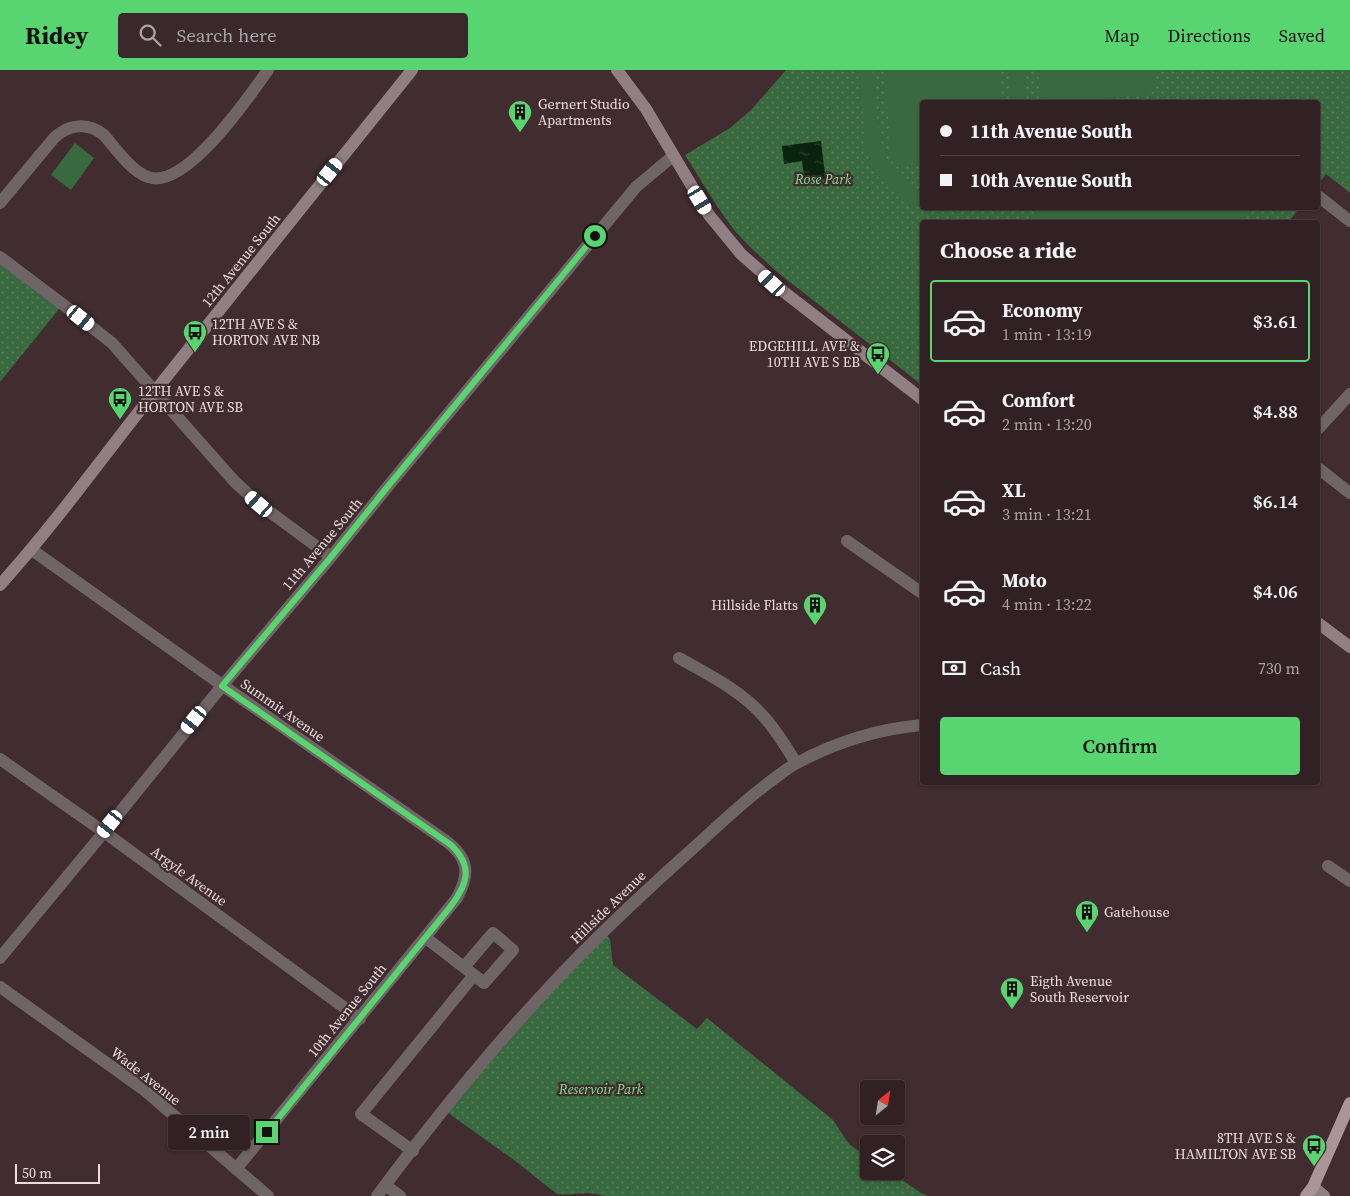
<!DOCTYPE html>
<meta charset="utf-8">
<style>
body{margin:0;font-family:"Source Serif 4",serif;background:#39292c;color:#f1f3f6;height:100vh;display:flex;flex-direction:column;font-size:19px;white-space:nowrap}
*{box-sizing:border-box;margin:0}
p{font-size:16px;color:#a8a3a6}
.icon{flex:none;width:28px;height:28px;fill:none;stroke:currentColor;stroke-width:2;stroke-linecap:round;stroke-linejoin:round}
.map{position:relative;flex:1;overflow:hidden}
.panel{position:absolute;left:920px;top:150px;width:400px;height:565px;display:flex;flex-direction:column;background:#312124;border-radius:5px;box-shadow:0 1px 4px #0004,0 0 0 1px #4c3e41}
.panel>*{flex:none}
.top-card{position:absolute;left:920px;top:30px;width:400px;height:110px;border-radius:5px;box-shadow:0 1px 4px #0004,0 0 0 1px #4c3e41;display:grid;align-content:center;height:110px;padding:0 20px;background:#312124}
.needle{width:32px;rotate:30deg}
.tools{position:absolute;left:860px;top:1010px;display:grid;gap:10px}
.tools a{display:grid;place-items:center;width:45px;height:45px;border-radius:5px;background:#312124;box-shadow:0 1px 4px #0004,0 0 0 1px #4c3e41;font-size:25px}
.scale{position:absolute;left:15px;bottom:12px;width:85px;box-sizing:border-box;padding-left:5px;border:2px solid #ebdddf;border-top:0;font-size:14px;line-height:18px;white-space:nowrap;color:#ebdddf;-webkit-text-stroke:4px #412c30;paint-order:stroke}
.end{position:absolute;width:22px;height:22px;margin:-11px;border:6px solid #58d570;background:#111;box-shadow:0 0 0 2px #111}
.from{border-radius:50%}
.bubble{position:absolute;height:35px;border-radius:5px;background:#312124;box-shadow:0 1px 4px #0004,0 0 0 1px #4c3e41;font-size:16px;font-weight:600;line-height:35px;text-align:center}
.car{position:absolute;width:15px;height:30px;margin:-15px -8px;border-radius:6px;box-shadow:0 0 4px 1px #0007;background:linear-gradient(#fff 24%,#345 0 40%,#fff 0 76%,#345 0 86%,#fff 0)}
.top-card b{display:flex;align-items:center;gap:18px;height:48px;font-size:19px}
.top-card b+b{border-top:1px solid #4c3e41}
.top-card i{width:12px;height:12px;background:#f1f3f6}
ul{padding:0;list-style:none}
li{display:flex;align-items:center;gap:15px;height:82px;margin:0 10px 8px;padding:0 10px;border:2px solid transparent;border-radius:5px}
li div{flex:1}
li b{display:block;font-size:19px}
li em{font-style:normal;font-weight:600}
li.on{border-color:#58d570}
li>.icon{width:45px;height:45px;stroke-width:1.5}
h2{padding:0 20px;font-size:22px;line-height:60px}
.pay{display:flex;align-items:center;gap:12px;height:55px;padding:0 20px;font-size:19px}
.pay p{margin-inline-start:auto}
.primary-button{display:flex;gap:10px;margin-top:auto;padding:10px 20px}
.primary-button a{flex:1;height:58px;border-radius:5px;background:#58d570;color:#111;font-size:20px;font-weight:600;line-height:58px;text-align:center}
header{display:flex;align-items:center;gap:30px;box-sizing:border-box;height:70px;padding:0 25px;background:#58d570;color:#111}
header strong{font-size:24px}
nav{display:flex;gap:28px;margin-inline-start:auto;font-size:18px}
.search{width:350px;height:45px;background:#39292c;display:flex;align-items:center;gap:12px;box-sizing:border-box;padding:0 18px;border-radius:5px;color:#a8a3a6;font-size:19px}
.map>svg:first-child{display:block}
</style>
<header>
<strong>Ridey</strong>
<div class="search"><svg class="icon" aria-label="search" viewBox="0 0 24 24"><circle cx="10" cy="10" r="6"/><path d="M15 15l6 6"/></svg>Search here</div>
<nav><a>Map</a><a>Directions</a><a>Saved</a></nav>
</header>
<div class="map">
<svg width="1350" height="1126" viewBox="0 0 1350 1126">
<defs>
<pattern id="green-dots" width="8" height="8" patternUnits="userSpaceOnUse" patternTransform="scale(1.25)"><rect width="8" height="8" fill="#39693f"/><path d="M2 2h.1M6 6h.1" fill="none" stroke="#567e5a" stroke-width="1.8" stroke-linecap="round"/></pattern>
<pattern id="water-ripples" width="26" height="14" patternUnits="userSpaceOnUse" patternTransform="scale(1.25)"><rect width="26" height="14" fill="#09230e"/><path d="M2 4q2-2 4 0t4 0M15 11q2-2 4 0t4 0" fill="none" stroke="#2d4231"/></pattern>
</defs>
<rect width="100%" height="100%" fill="#412c30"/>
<path fill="url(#green-dots)" d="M786,0H1350V123L1326,104L1318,115V32H922V138H1300L1288,152H922V315L777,202L750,177L734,160L717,136L685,85L730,58L751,40Z
M0,187L63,234L0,312Z
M603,862L610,869L613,895L697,959L707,948L833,1050L849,1074L869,1088V1101H889L921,1123L928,1126H604C589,1120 572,1126 557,1124L514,1090L444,1040Z"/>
<path fill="#39693f" d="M858,0H872C874,16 876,31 877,47C881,84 887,105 922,123V138H974C939,150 899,136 878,105C873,98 870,89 867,81Z
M883,0H999L1003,32H922V92L893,95Z
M1009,0H1024L1027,32H1012Z
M1039,0H1156L1154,22C1133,25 1057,40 1042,29Z
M75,73L94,88L71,120L51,105Z
M1042,138H1244L1247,152H1028Z"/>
<path fill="url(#water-ripples)" d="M821,71L825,104H827V109L803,112L802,107L804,106L802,91L784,94L782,76Z"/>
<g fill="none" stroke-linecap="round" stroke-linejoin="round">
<path stroke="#706566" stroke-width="12" d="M1318,126L1350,151
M0,133L54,68C68,54 88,52 104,65C115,78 132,102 148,107C185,121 249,27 268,0
M0,187L65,236L112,273L234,411L259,434L331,487
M1318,359L1350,324
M1318,398L1350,423
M847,471L922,523
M32,480L222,615L446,771C469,788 470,804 457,828L236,1099
M679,588C709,605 742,621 765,648C777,662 787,678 796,693
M0,689L104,762L360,949
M1328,796L1350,811
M0,888L104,762L222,616L331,487L389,415L636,117L673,86
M464,897L493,863L513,880L484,913L474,905
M0,917L143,1019L268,1126
M413,1081L361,1044L474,905L426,868
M385,1115L400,1126
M377,1126C432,1052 490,980 553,913C596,867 642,824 689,782C717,757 744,730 775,708C782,703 789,697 797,693C836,672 878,659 922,655"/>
<path stroke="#918083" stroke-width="12" d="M617,0L646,39L709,145L741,184L784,222L922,329
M0,515C56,453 104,385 156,320C241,213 326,107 412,0
M1318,553L1350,577
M1313,1117L1324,1126"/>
<path stroke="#ab9599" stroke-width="12" d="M1306,1126L1313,1117L1350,1033"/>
</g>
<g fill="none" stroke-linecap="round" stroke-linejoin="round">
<path stroke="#58d570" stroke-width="6" d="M267,1062L451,836C468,813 473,796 451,775L222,616L331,487L389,415L595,166"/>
</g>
<defs>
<g id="building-pin" transform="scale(1.25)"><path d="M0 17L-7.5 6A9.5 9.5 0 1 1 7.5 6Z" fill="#58d570" stroke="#412c30"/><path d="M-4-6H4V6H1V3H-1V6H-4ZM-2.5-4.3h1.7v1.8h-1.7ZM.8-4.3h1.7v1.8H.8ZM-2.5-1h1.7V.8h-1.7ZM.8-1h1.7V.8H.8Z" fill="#111"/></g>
<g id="bus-pin" transform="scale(1.25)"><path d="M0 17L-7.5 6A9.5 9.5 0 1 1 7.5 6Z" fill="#58d570" stroke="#412c30"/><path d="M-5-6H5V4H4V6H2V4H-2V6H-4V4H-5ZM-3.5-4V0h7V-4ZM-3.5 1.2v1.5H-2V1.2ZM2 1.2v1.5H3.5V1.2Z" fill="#111"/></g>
</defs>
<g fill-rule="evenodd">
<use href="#building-pin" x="520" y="42"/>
<use href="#bus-pin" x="195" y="262"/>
<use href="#bus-pin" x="878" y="284"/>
<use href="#bus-pin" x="120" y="329"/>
<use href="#building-pin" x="815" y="535"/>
<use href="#building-pin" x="1087" y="842"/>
<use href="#building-pin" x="1012" y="919"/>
<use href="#bus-pin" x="1314" y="1076"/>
</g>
<g text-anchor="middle" stroke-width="4.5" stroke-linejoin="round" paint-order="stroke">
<g font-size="14" fill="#ebdddf" stroke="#412c30" text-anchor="start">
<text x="538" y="39">Gernert Studio<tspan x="538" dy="16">Apartments</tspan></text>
<text x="212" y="259">12TH AVE S &amp;<tspan x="212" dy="16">HORTON AVE NB</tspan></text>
<text x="860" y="281" text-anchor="end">EDGEHILL AVE &amp;<tspan x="860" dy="16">10TH AVE S EB</tspan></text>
<text x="138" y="326">12TH AVE S &amp;<tspan x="138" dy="16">HORTON AVE SB</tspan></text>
<text x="798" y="540" text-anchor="end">Hillside Flatts</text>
<text x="1104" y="847">Gatehouse</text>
<text x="1030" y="916">Eigth Avenue<tspan x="1030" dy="16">South Reservoir</tspan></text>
<text x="1296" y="1073" text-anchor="end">8TH AVE S &amp;<tspan x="1296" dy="16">HAMILTON AVE SB</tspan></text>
</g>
<g font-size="14" font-style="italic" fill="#7de48c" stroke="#412c30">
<text x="823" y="114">Rose Park</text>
<text x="601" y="1024">Reservoir Park</text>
</g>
<g font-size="14" fill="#ebdddf" stroke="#412c30">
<text transform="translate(241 190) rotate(-51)" y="5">12th Avenue South</text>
<text transform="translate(322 474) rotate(-50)" y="5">11th Avenue South</text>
<text transform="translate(283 640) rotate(35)" y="5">Summit Avenue</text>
<text transform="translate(189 806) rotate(36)" y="5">Argyle Avenue</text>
<text transform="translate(608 837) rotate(-44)" y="5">Hillside Avenue</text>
<text transform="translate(347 940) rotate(-51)" y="5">10th Avenue South</text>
<text transform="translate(146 1006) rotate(38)" y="5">Wade Avenue</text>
</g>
</g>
</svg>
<div class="tools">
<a><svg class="needle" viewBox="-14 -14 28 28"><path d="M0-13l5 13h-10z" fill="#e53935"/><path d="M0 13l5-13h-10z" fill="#a8a3a6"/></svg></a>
<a><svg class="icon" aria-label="layers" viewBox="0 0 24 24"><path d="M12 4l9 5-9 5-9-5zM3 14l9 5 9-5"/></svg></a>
</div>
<div class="scale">50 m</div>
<i class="end from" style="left:595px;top:166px"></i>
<i class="end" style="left:267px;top:1062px"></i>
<div class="bubble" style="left:168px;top:1045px;width:82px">2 min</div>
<i class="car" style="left:330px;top:102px;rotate:39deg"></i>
<i class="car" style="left:700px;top:130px;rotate:149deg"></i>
<i class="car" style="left:772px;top:213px;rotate:313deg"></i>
<i class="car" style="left:81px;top:248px;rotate:129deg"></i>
<i class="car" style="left:259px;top:434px;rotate:311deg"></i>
<i class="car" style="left:194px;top:650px;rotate:219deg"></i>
<i class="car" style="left:110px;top:754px;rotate:219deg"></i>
<div class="top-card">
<b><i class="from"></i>11th Avenue South</b>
<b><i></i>10th Avenue South</b>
</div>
<section class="panel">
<h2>Choose a ride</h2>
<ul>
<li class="on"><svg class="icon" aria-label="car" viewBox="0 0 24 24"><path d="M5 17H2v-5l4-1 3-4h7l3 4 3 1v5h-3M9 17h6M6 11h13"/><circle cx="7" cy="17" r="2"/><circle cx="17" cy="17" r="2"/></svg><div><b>Economy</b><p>1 min · 13:19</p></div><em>$3.61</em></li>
<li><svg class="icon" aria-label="car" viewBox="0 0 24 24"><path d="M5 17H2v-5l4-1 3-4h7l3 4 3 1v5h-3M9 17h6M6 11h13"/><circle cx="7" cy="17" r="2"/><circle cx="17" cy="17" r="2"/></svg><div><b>Comfort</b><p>2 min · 13:20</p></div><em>$4.88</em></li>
<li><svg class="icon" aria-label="car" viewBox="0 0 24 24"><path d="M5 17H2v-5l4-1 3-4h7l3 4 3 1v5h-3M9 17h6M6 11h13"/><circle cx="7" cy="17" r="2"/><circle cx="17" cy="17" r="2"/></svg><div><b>XL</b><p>3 min · 13:21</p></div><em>$6.14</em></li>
<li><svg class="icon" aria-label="car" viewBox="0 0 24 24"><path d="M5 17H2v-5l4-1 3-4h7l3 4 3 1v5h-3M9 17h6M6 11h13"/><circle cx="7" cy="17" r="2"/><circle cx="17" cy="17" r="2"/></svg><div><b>Moto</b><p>4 min · 13:22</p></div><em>$4.06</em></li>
</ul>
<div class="pay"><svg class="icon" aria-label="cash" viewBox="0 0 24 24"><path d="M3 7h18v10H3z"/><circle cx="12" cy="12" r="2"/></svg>Cash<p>730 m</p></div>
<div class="primary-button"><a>Confirm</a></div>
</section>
</div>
